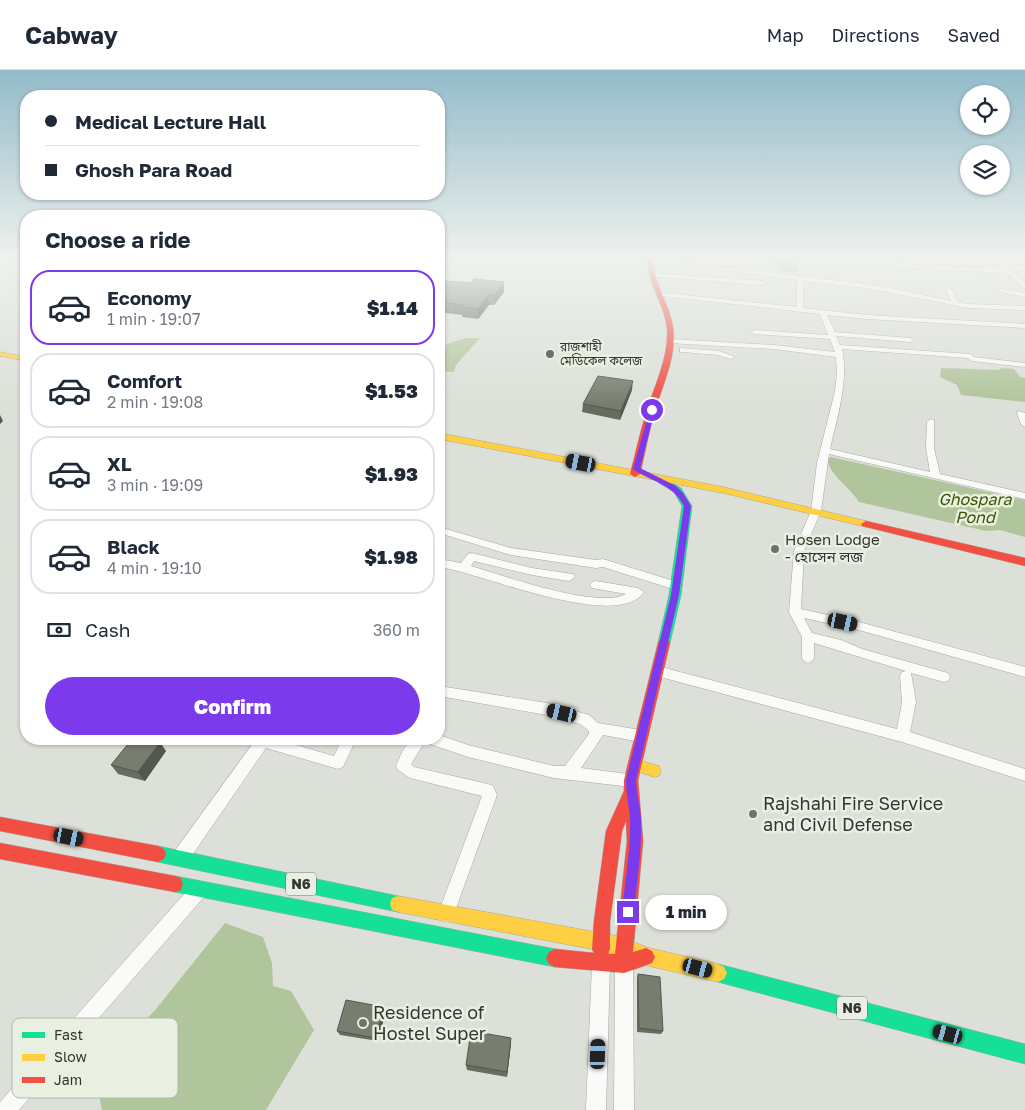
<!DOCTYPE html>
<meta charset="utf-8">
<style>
body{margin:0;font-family:"Golos Text","Noto Sans Bengali",sans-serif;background:#f6f6f7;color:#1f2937;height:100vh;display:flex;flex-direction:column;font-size:19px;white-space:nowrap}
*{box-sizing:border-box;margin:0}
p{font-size:16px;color:#747a83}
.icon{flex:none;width:28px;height:28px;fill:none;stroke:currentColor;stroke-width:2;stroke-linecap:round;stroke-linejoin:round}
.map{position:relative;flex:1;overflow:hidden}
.sheet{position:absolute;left:20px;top:140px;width:425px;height:535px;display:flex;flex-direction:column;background:#fff;border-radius:20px;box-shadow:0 1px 4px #0004}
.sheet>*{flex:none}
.guide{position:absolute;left:20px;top:20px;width:425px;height:110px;border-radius:20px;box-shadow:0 1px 4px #0004;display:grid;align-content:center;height:110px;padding:0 25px;background:#fff}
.fabs{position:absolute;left:960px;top:15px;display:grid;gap:10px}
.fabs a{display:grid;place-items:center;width:50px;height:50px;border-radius:50%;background:#fff;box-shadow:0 1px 4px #0004;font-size:25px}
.end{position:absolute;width:22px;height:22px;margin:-11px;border:6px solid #7c3aed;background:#fff;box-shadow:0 0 0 2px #fff}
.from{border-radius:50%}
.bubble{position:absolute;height:35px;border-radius:18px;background:#fff;box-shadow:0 1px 4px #0004;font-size:16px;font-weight:800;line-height:35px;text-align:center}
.car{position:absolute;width:15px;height:30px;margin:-15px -8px;border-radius:6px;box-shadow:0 0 4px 1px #0007;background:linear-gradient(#222 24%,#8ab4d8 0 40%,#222 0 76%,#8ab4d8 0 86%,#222 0)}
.guide b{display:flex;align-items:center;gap:18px;height:48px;font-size:19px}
.guide b+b{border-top:1px solid #e0e1e3}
.guide i{width:12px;height:12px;background:#1f2937}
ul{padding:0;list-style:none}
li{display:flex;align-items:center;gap:15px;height:75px;margin:0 10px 8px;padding:0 15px;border:2px solid #e0e1e3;border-radius:20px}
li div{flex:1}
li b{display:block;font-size:19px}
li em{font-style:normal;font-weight:800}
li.selected{border-color:#7c3aed}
li>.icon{width:45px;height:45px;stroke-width:1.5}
h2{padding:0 25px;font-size:22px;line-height:60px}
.pay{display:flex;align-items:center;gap:12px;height:55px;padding:0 25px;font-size:19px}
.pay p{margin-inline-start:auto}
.button{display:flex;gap:10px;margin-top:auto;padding:10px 25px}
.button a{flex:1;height:58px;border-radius:30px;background:#7c3aed;color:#fff;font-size:20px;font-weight:800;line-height:58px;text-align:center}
header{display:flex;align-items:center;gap:30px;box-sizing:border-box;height:70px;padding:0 25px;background:#fff;border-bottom:1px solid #e0e1e3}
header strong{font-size:24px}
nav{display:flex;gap:28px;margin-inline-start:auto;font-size:18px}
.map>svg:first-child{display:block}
</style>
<header>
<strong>Cabway</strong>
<nav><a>Map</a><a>Directions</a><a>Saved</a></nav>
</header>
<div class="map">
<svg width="1025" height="1040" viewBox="0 0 1025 1040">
<rect width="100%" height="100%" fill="#dce0d8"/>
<path fill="#b1c59c" d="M774,188L797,189L798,202C785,205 778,201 774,188Z
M465,268H480L456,295L454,302L439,301V283L447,274Z
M941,298L998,300L1002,298L1014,299L1020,307L1025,308V332L961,325L957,315L940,307Z
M831,387L1025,430V467L1000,460L986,461L859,432C850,417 830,406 827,389Z
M225,853L263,867L272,893L273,916L291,921L314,960L266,1040H102L95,1003L156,939Z"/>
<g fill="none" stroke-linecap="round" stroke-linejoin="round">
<g stroke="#a6a8a3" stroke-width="1">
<path id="street" d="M993,188H999L1007,195L1025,196V200L1010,199L1025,214V219L1007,203L899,198L896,196L899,194L1004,199L1001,198Z
M1015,188H1025V191L1016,189Z
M649,190C721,197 793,205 865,214C894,218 923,225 951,231L946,220L949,218L952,220L958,232L969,234L1025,236V240L969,238L866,218L803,211V238L867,245L1025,254V258L867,249L827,245L835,262L910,268L914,270L910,272L836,266L840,275L970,284L974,287L1025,293V297L972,291L968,288L842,279C849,312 837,347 830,379L930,402L926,378L927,352L931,349L934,350V378L940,404L1025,423V429L829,384L821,441L804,481L801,539L859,552L1025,597V607L859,560L804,548L812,563L841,570L862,579L948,603L950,607L948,611L944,612L911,603L916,632L910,662L1025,699V711L902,672L653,605L651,601L653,597L657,596L897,659L902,632L900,606L902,602L906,601L814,573V588L812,591L808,593L804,591L802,588V567L789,542L794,481L811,441L817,393L835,321L837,303L836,287L774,279L669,273L665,271L669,269L774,275L835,282L830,269L754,264L751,262L754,260L828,265L820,244L654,225V223L656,222L797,237V210L741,202L647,193Z
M649,203L763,211L766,213L763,215L647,206L646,205Z
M1001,219L1025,223V227L999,222V220Z
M680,278L719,281L735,287L731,289L718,285L683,282H680Z
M1018,341L1025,343V357L1021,354L1017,343Z
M439,457L511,478L596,490L603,489L680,513L682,516L676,520L603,497L596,498L511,485L439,463Z
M472,483L532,498L573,504L575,507L569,511L532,505L474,491L471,496C502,505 598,540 626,524L592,518L590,515L592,512L596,511L638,518L644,522C617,562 479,502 439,497V489L461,493L468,484Z
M439,616L547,633L589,645L598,653L641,660L646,662L648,666L646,670L641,672L603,665L581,698L636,705L638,710L636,715L631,717L554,708L468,687L427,673L426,670L411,694L414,697L488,714L493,716L497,725L454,844L452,850L446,852L440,850L438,844L482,726L410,708L398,700L396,696L402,682L411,669H439V665L468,675L554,696H565L589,664V661L580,654L547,645L439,626Z
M256,669H275L334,686L342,669H356L343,697L338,699L266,678L186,794L180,796L174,794L172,788L174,782Z
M198,813L204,815L206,821L204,827L19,1040H0V1032L192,815Z
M601,885L607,888L610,894L606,1040H586L592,894L595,888Z
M624,887L630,890L633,896L634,1040H614L615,896L618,890Z"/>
</g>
<g stroke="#a6a8a3" stroke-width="1">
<path id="fast" d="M662,408L681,418L692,436L681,525L670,573L668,576H660L658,573L669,525L682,436L674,422L659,413L657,411Z
M158,776L398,826L404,828L406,834L404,840L398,842L158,792L152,789L150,784L152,779Z
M175,806L555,879L561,882L564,888L561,894L555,897L175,822L169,820L167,814L169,808Z
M718,894L1025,974V994L718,912L712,909L709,903L712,897Z"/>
</g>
<g stroke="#a6a8a3" stroke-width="1">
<path id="slow" d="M0,282L26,287V291L0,286Z
M439,363L723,417L866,451L871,454L866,457L723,423L439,369Z
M635,689L659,696L661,701L659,706L654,707L630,699L628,695L630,691Z
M398,826L617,866L649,878L718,894L724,897L727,903L724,909L718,912L649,896L617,884L398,842L392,840L390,834L392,828Z"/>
</g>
<g stroke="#a6a8a3" stroke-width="1">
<path id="jam" d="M647,188H653C653,214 670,233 673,258C677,286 663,314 655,340C649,361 645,383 640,404L635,407L630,404C636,383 640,361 647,340C655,314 669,287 667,258C664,233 647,214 647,188Z
M866,451L1025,488V496L862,456L861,454Z
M664,568L668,570L670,573L638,710L643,771L633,882L646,878L652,881L655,887L652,893L624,903L555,897L549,894L546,888L549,882L555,879L594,883L592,879L594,851L606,761L624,721V710L658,573L660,570ZM626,751L627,771L615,884H608L610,879V851L622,761Z
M0,747L158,776L164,779L166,784L164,789L158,792L0,761Z
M0,773L175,806L181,808L183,814L181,820L175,822L0,789Z"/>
</g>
<use href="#street" fill="#fafaf9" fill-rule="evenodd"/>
<use href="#fast" fill="#16e098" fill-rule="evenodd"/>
<use href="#slow" fill="#ffcf43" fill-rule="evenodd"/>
<use href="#jam" fill="#f24e42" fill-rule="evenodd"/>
</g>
<path fill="#666c5f" d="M439,219L504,222L494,235H489L478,249L462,247V245L439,242Z
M632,320L620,350L582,342L583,334Z
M166,681L145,711L118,704L111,695Z
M638,904L663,961L661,964L637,962V909Z
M386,941L378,971L340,965L337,961Z
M511,973L507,1007L467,1000L466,995Z"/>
<path fill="#53584e" d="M504,212V222L494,235V225Z
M488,225L489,235L478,249V239Z
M633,311L632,320L620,350L621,341Z
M0,345L3,351L0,354Z
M160,672L166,681L145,711L138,702Z
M384,937L386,941L378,971L376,968Z
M511,968V973L507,1007V1002Z"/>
<path fill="#777d6f" stroke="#53584e" d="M474,209L504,212L494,225H488L478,239L461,237L463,235L439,232V219L446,211L471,213Z
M598,306L633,311L621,341L583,334Z
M132,669H145L160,672L138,702L111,695Z
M638,904L660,907L663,961L639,958Z
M346,930L384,937L376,968L337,961Z
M471,961L511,968L507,1002L466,995Z"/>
<linearGradient id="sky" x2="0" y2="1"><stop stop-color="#92bbca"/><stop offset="0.56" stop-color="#eff1ed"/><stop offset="1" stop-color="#eff1ed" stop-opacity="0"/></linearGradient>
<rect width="1025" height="334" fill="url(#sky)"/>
<path fill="#7c3aed" d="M650,339L655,340L640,398L676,416L683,423L691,436L679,525L636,710C636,723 640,735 641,748C642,779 637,811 634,842L633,846L628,848L624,846L622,842C625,811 631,780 630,748C629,735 626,723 626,710L671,525L684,436C672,413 651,412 633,399Z"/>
<g fill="#6e726b" stroke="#e9f0e2" stroke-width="2">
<circle cx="550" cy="284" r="5"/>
<circle cx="775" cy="479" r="5"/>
<circle cx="753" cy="744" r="5"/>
<circle cx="363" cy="953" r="5"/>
</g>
<g text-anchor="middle" stroke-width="5" stroke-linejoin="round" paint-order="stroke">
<g font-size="12" fill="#333630" stroke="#e9f0e2" text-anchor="start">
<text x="560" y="281">রাজশাহী<tspan x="560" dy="14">মেডিকেল কলেজ</tspan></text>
</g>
<g fill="#e9f0e2" stroke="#6a6e65" stroke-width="1">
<rect x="286" y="802.5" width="30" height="23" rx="4"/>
<rect x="837" y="926.5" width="30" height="23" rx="4"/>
</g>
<g font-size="14" font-weight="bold" fill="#333630">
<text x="301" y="819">N6</text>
<text x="852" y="943">N6</text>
</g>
<g font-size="15" fill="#333630" stroke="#e9f0e2" text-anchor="start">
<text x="785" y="475">Hosen Lodge<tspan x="785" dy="17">- হোসেন লজ</tspan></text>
</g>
<g font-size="16" font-style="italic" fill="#375801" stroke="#e9f0e2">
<text x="975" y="435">Ghospara<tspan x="975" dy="18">Pond</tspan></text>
</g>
<g font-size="18" fill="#333630" stroke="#e9f0e2" text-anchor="start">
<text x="763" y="740">Rajshahi Fire Service<tspan x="763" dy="21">and Civil Defense</tspan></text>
<text x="373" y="949">Residence of<tspan x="373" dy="21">Hostel Super</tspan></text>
</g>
</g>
<rect x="12" y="948" width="166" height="80" rx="8" fill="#e9f0e2" stroke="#b2b8ad" stroke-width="1"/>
<rect x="22" y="962" width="23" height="6" fill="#16e098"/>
<rect x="22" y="984" width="23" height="7" fill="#ffcf43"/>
<rect x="22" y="1007" width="23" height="6" fill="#f24e42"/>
<g font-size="14" fill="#333630">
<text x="54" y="970">Fast</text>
<text x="54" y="992">Slow</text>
<text x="54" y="1015">Jam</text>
</g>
</svg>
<div class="fabs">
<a><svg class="icon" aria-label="locate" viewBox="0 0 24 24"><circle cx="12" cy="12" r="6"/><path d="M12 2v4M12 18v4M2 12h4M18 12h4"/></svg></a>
<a><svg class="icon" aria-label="layers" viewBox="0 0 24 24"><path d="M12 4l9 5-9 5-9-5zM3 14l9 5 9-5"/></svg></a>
</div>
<i class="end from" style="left:652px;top:340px"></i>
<i class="end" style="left:628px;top:842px"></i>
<div class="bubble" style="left:645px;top:825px;width:82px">1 min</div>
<i class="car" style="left:581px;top:393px;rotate:281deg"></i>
<i class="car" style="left:843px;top:552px;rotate:102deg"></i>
<i class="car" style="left:562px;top:643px;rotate:283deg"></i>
<i class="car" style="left:69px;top:767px;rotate:102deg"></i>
<i class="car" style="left:698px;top:898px;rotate:105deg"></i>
<i class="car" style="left:948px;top:964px;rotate:285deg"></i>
<i class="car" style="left:598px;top:984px;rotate:2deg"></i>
<div class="guide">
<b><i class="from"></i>Medical Lecture Hall</b>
<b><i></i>Ghosh Para Road</b>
</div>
<section class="sheet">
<h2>Choose a ride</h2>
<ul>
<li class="selected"><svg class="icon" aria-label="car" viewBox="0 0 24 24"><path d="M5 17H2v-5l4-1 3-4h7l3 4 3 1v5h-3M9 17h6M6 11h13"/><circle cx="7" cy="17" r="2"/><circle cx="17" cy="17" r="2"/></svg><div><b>Economy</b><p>1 min · 19:07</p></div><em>$1.14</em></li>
<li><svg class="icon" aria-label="car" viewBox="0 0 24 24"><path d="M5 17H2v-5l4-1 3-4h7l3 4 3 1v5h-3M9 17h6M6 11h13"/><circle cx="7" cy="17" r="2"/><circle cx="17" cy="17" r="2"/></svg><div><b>Comfort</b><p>2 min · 19:08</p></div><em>$1.53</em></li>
<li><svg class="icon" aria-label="car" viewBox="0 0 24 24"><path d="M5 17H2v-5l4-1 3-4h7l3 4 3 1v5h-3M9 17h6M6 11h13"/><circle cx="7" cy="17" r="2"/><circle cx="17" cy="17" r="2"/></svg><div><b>XL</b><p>3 min · 19:09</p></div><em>$1.93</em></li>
<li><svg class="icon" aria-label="car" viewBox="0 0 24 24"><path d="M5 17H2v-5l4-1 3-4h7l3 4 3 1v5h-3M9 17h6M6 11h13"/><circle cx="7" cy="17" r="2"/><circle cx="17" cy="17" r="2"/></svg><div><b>Black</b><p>4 min · 19:10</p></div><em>$1.98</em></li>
</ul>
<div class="pay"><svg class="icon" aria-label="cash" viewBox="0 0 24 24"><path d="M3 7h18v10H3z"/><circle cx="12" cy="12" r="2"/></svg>Cash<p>360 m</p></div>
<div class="button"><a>Confirm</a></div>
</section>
</div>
